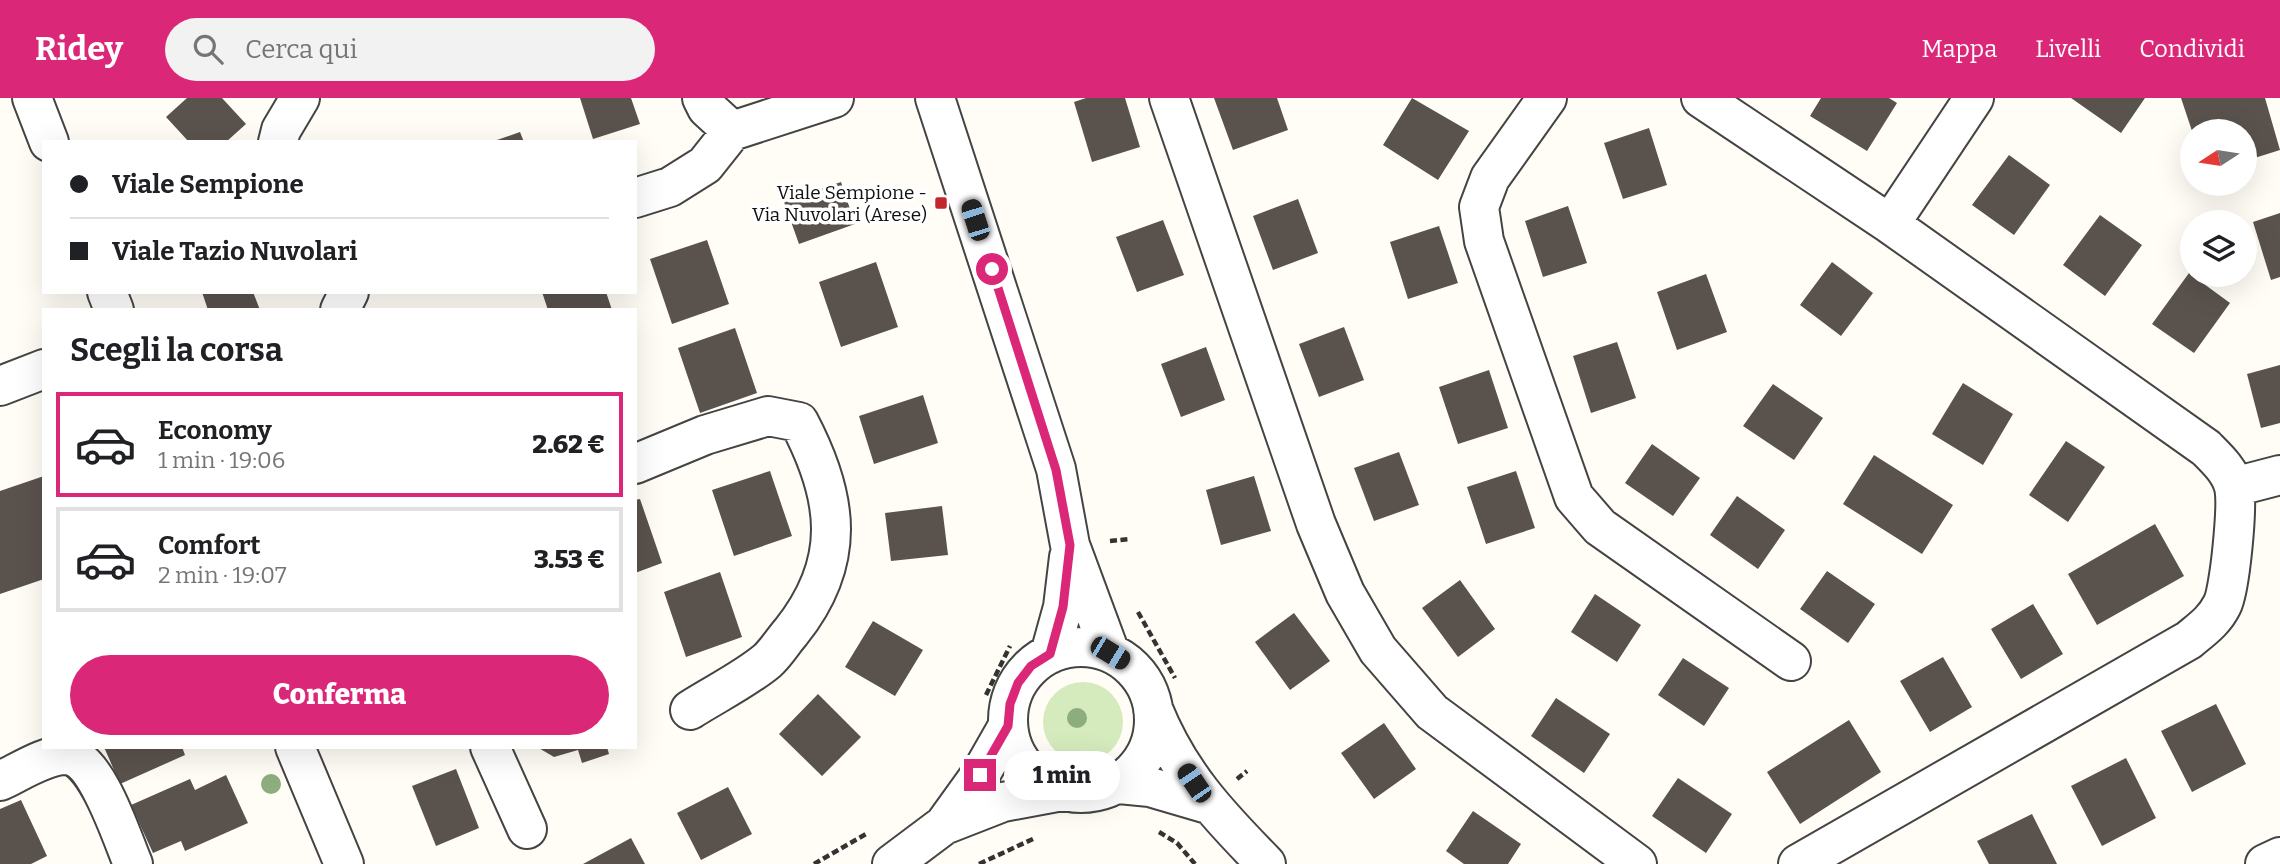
<!DOCTYPE html>
<html lang="it">
<meta charset="utf-8">
<style>
body{margin:0;font-family:Bitter,serif;background:#f2f2f2;color:#202124;height:100vh;display:flex;flex-direction:column;font-size:26px;white-space:nowrap}
*{box-sizing:border-box;margin:0}
p{font-size:23px;color:#757577}
.icon{flex:none;width:38px;height:38px;fill:none;stroke:currentColor;stroke-width:2;stroke-linecap:round;stroke-linejoin:round}
.map{position:relative;flex:1;overflow:hidden}
.panel{position:absolute;left:42px;top:210px;width:595px;height:441px;display:flex;flex-direction:column;background:#fff;border-radius:0px;box-shadow:0 7px 28px #0002}
.panel>*{flex:none}
.guide{position:absolute;left:42px;top:42px;width:595px;height:154px;border-radius:0px;box-shadow:0 7px 28px #0002;display:grid;align-content:center;height:154px;padding:0 28px;background:#fff}
.needle{width:46px;rotate:258deg}
.controls{position:absolute;left:2180px;top:21px;display:grid;gap:14px}
.controls a{display:grid;place-items:center;width:77px;height:77px;border-radius:50%;background:#fff;box-shadow:0 7px 28px #0002;font-size:35px}
.end{position:absolute;width:32px;height:32px;margin:-16px;border:9px solid #db2777;background:#fff;box-shadow:0 0 0 4px #fff}
.from{border-radius:50%}
.bubble{position:absolute;height:49px;border-radius:24px;background:#fff;box-shadow:0 7px 28px #0002;font-size:23px;font-weight:800;line-height:49px;text-align:center}
.car{position:absolute;width:21px;height:42px;margin:-21px -10px;border-radius:9px;box-shadow:0 0 5px 2px #0007;background:linear-gradient(#222 24%,#8ab4d8 0 40%,#222 0 76%,#8ab4d8 0 86%,#222 0)}
.guide b{display:flex;align-items:center;gap:24px;height:66px;font-size:26px}
.guide b+b{border-top:2px solid #e0e0e0}
.guide i{width:18px;height:18px;background:#202124}
ul{padding:0;list-style:none}
li{display:flex;align-items:center;gap:21px;height:105px;margin:0 14px 10px;padding:0 14px;border:4px solid #e0e0e0;border-radius:0px}
li div{flex:1}
li b{display:block;font-size:26px}
li em{font-style:normal;font-weight:800}
li.current{border-color:#db2777}
li>.icon{width:63px;height:63px;stroke-width:1.5}
h2{padding:0 28px;font-size:32px;line-height:84px}
.action{display:flex;gap:14px;margin-top:auto;padding:14px 28px}
.action a{flex:1;height:80px;border-radius:42px;background:#db2777;color:#fff;font-size:28px;font-weight:800;line-height:80px;text-align:center}
header{display:flex;align-items:center;gap:42px;box-sizing:border-box;height:98px;padding:0 35px;background:#db2777;color:#fff}
header strong{font-size:33px}
nav{display:flex;gap:38px;margin-inline-start:auto;font-size:24px}
.search{width:490px;height:63px;background:#f2f2f2;display:flex;align-items:center;gap:18px;box-sizing:border-box;padding:0 24px;border-radius:38px;color:#757577;font-size:26px}
.map>svg:first-child{display:block}
</style>
<header>
<strong>Ridey</strong>
<div class="search"><svg class="icon" aria-label="search" viewBox="0 0 24 24"><circle cx="10" cy="10" r="6"/><path d="M15 15l6 6"/></svg>Cerca qui</div>
<nav><a>Mappa</a><a>Livelli</a><a>Condividi</a></nav>
</header>
<div class="map">
<svg width="2280" height="766" viewBox="0 0 2280 766">
<rect width="100%" height="100%" fill="#fffdf5"/>
<path fill="#d5ebbd" d="M1043 624a40 40 0 1 1 80 0a40 40 0 1 1-80 0Z"/>
<path fill="#5a524d" d="M187,0H222L246,26L226,44H189L166,19Z
M580,0H631L640,26L593,41Z
M1086,0H1125L1140,49L1092,64L1074,4Z
M1214,0H1277L1288,32L1233,52Z
M1412,0L1469,33L1438,82L1383,47Z
M1821,0H1889L1897,5L1867,53L1810,18Z
M2071,0H2145L2121,35Z
M2181,0H2265L2280,52L2245,63V33H2192Z
M1649,30L1667,87L1623,101L1604,45Z
M520,34L524,44H494V43Z
M2009,57L2050,87L2014,137L1972,107Z
M841,84L855,126L799,146L784,104Z
M1298,101L1318,155L1273,172L1253,118Z
M1568,108L1587,165L1543,179L1525,123Z
M2280,115V179L2271,182L2253,124Z
M2100,117L2142,147L2105,198L2063,167Z
M1163,122L1184,177L1137,194L1116,139Z
M1439,128L1458,185L1408,201L1390,144Z
M707,142L729,206L672,226L650,161Z
M876,164L898,229L841,249L819,184Z
M1832,164L1873,195L1841,238L1800,207Z
M2189,175L2230,205L2194,255L2152,226Z
M1706,176L1727,234L1677,252L1657,194Z
M202,194H253L260,212H208Z
M542,194H606L612,212H548Z
M1344,229L1364,282L1319,299L1299,246Z
M735,230L757,295L700,315L678,250Z
M1617,244L1636,300L1591,315L1573,258Z
M1206,249L1225,302L1181,319L1161,266Z
M2280,267V325L2261,330L2247,276Z
M1489,272L1508,330L1458,346L1439,289Z
M1963,285L2013,316L1983,367L1932,336Z
M1773,286L1823,320L1794,362L1743,328Z
M923,297L938,345L874,366L859,318Z
M2066,343L2105,369L2068,424L2029,397Z
M1652,346L1700,380L1673,418L1625,385Z
M1399,354L1419,407L1374,423L1354,370Z
M1874,357L1953,407L1922,456L1843,406Z
M770,373L792,438L734,458L712,392Z
M1516,373L1535,430L1486,446L1467,389Z
M44,378V481L0,496V393Z
M1254,378L1271,433L1221,447L1206,392Z
M1737,398L1785,432L1758,471L1710,437Z
M640,401L662,465L635,475V402Z
M942,408L948,457L891,463L885,415Z
M2155,426L2184,478L2097,527L2068,476Z
M1827,473L1875,506L1848,545L1800,511Z
M720,474L742,539L686,559L664,494Z
M1460,482L1495,531L1458,559L1422,510Z
M1595,496L1641,527L1617,564L1571,534Z
M2033,506L2063,556L2021,581L1991,531Z
M1294,515L1330,563L1290,592L1255,544Z
M873,523L923,552L895,598L845,569Z
M1943,559L1972,609L1930,634L1900,583Z
M1683,560L1729,590L1704,628L1658,597Z
M818,596L861,639L822,678L779,636Z
M1556,600L1610,636L1584,675L1531,638Z
M2216,606L2246,666L2192,694L2161,633Z
M1849,622L1881,674L1800,726L1767,674Z
M1384,625L1416,671L1374,701L1341,655Z
M104,649H182L185,657L120,686Z
M537,649H607L609,656L582,665L578,652L554,659Z
M2126,660L2156,720L2102,748L2071,688Z
M456,671L479,730L436,748L412,688Z
M226,677L248,725L185,753L181,743L153,755L131,707L190,681L195,692Z
M1678,680L1732,716L1706,755L1652,718Z
M728,689L752,736L701,762L677,715Z
M21,702L47,758L31,766H0V711Z
M1473,713L1521,746L1508,766H1464L1446,753Z
M2032,716L2057,766H1989L1977,743Z
M631,740L645,766H583Z"/>
<g fill="none" stroke-linecap="round" stroke-linejoin="round">
<g stroke="#444" stroke-width="42">
<path id="minor" d="M32,0L49,44
M702,0L707,10L732,33
M935,0L1056,371L1070,447L1110,555
M1169,0L1316,426L1345,495L1378,552L1432,614L1637,766
M1547,0L1490,80L1479,109L1484,143L1574,399L1600,429L1791,563
M1701,0L1890,126L2206,350C2217,361 2230,373 2234,389C2238,407 2230,492 2222,507C2214,523 2202,531 2189,542L1798,766
M278,44L281,32L300,0
M635,100L670,89L705,67L732,33L834,0
M1890,126L1974,0
M107,194L114,212
M340,212L349,194
M0,288L44,271
M635,366L705,337L768,318L799,324C839,400 847,464 791,534C783,543 776,555 767,563C744,582 715,596 690,612
M2234,389L2280,377
M1008 622a73 73 0 1 1 146 0a73 73 0 1 1-146 0Z
M1050,556L1063,509L1069,459
M1153,611C1179,676 1218,717 1266,766
M295,649L344,766
M490,649L527,731
M0,683C18,675 46,656 67,657C97,660 122,740 133,766
M1119,686L1150,689L1208,706
M944,727L980,677L1008,628
M892,766L944,727L1003,704L1062,693
M2265,766L2280,759"/>
</g>
<path stroke="#333" stroke-width="4.5" stroke-dasharray="7 3.5" stroke-linecap="butt" d="M1110,443L1130,441
M1138,514L1175,580
M986,597L1010,548
M1237,681L1247,673
M1159,734L1177,745L1195,766
M814,766L866,736
M979,766L1035,740"/>
<use href="#minor" stroke="#fff" stroke-width="38"/>
</g>
<g fill="#8dad7f">
<circle cx="1077" cy="620" r="10"/>
<circle cx="271" cy="686" r="10"/>
</g>
<g fill="none" stroke-linecap="round" stroke-linejoin="round">
<path stroke="#db2777" stroke-width="9" d="M980,677L1008,628L1010,606L1018,585L1031,568L1050,556L1063,509L1070,447L1056,372L992,171"/>
</g>
<rect fill="#c4262e" stroke="#fff" stroke-width="2.5" x="934" y="98" width="14" height="14" rx="3.5"/>
<g text-anchor="middle" stroke-width="7" stroke-linejoin="round" paint-order="stroke">
<g font-size="19" fill="#111" stroke="#fff" text-anchor="end">
<text x="927" y="101">Viale Sempione -<tspan x="927" dy="22">Via Nuvolari (Arese)</tspan></text>
</g>
</g>
</svg>
<div class="controls">
<a><svg class="needle" viewBox="-14 -14 28 28"><path d="M0-13l5 13h-10z" fill="#e53935"/><path d="M0 13l5-13h-10z" fill="#757577"/></svg></a>
<a><svg class="icon" aria-label="layers" viewBox="0 0 24 24"><path d="M12 4l9 5-9 5-9-5zM3 14l9 5 9-5"/></svg></a>
</div>
<i class="end from" style="left:992px;top:171px"></i>
<i class="end" style="left:980px;top:677px"></i>
<div class="bubble" style="left:1004px;top:653px;width:116px">1 min</div>
<i class="car" style="left:975px;top:122px;rotate:342deg"></i>
<i class="car" style="left:1110px;top:555px;rotate:121deg"></i>
<i class="car" style="left:1194px;top:685px;rotate:326deg"></i>
<div class="guide">
<b><i class="from"></i>Viale Sempione</b>
<b><i></i>Viale Tazio Nuvolari</b>
</div>
<section class="panel">
<h2>Scegli la corsa</h2>
<ul>
<li class="current"><svg class="icon" aria-label="car" viewBox="0 0 24 24"><path d="M5 17H2v-5l4-1 3-4h7l3 4 3 1v5h-3M9 17h6M6 11h13"/><circle cx="7" cy="17" r="2"/><circle cx="17" cy="17" r="2"/></svg><div><b>Economy</b><p>1 min · 19:06</p></div><em>2.62 €</em></li>
<li><svg class="icon" aria-label="car" viewBox="0 0 24 24"><path d="M5 17H2v-5l4-1 3-4h7l3 4 3 1v5h-3M9 17h6M6 11h13"/><circle cx="7" cy="17" r="2"/><circle cx="17" cy="17" r="2"/></svg><div><b>Comfort</b><p>2 min · 19:07</p></div><em>3.53 €</em></li>
</ul>
<div class="action"><a>Conferma</a></div>
</section>
</div>
